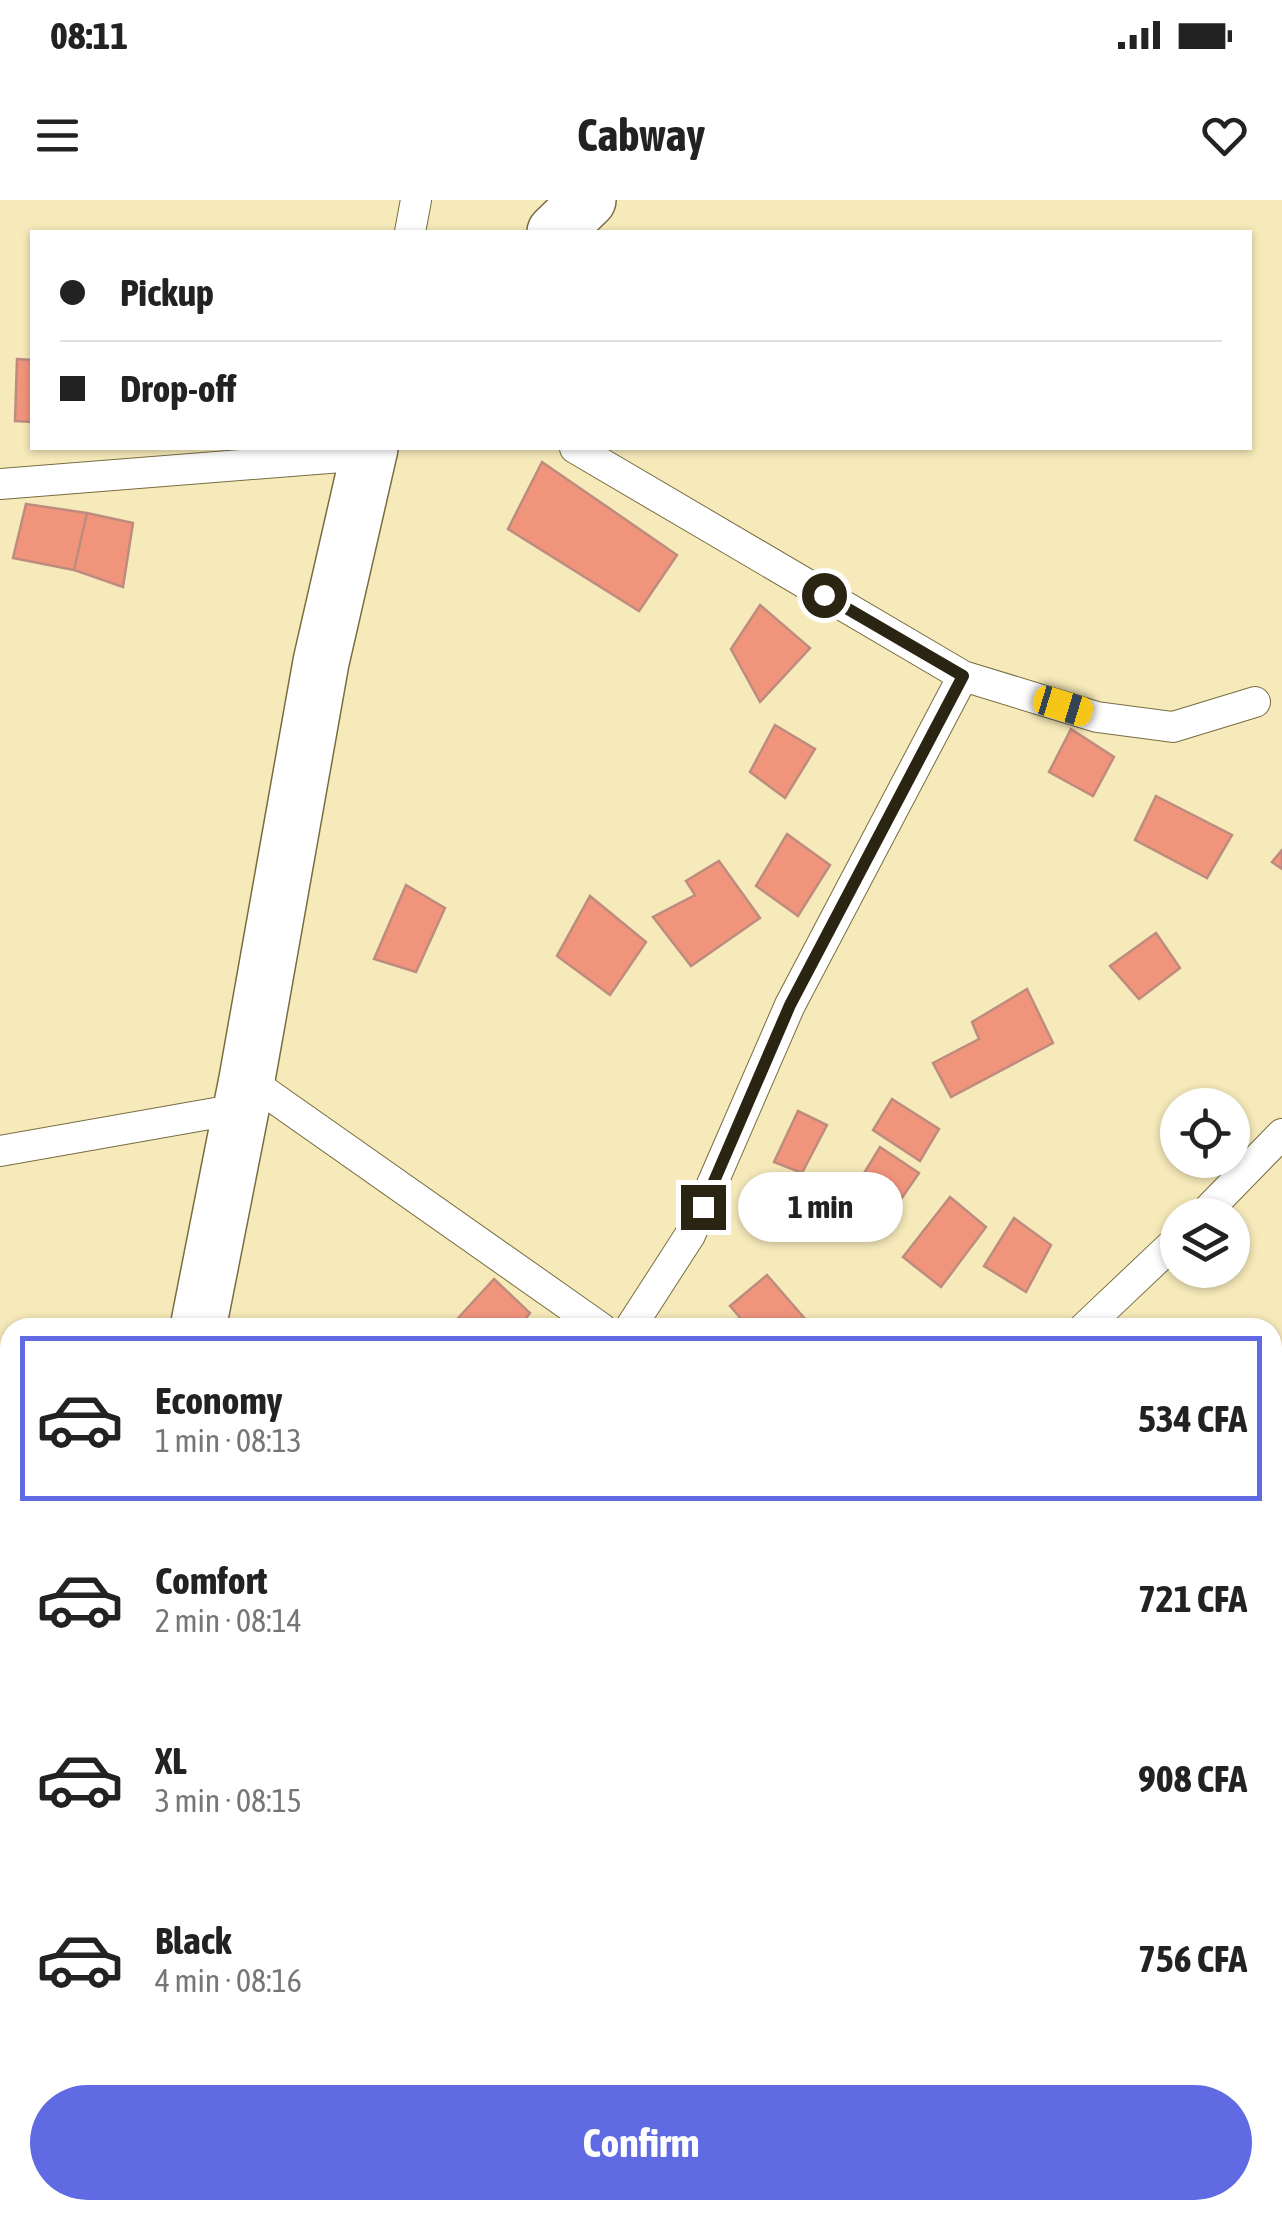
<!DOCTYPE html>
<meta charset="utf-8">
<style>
body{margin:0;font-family:"Asap Condensed",sans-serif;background:#f6f6f6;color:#222;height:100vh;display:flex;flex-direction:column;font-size:38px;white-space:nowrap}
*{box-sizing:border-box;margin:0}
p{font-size:32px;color:#767676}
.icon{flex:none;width:55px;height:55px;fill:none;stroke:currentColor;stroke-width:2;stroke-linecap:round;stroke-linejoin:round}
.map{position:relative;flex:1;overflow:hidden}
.details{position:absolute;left:0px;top:1118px;width:1282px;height:902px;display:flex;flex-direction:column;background:#fff;border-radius:30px 30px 0 0;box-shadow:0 2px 8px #0004}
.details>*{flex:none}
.guide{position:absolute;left:30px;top:30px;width:1222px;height:220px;border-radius:0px;box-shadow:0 2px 8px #0004;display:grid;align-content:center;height:220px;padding:0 30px;background:#fff}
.tools{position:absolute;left:1160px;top:888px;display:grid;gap:20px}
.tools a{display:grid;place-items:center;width:90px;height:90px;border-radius:50%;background:#fff;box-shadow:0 2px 8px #0004;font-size:50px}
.end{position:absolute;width:45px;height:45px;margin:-22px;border:12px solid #2a2513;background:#fff;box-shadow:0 0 0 5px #fff}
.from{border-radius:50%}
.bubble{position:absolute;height:70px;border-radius:35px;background:#fff;box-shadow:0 2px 8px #0004;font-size:32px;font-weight:700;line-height:70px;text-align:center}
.car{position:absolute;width:30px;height:60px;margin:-30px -15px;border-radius:12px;box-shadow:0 0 8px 2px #0007;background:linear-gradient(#f5c518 24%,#345 0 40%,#f5c518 0 76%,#345 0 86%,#f5c518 0)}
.guide b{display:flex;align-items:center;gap:35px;height:95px;font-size:38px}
.guide b+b{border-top:2px solid #e0e0e0}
.guide i{width:25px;height:25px;background:#222}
ul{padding:18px 0 0;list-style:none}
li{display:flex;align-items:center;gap:30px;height:165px;margin:0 20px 15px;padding:0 10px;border:5px solid transparent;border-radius:0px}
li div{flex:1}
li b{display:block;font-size:38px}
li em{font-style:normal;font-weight:700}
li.current{border-color:#606be3}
li>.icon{width:90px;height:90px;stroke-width:1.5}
.cta{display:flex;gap:20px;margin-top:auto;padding:20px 30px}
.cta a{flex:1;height:115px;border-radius:60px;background:#606be3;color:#fff;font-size:40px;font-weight:700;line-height:115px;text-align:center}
.status{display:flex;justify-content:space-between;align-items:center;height:70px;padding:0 50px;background:#fff;direction:ltr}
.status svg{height:28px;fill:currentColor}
header{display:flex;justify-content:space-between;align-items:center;height:130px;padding:0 30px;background:#fff;font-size:45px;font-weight:700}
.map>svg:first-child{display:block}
</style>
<div class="status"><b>08:11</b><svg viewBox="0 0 49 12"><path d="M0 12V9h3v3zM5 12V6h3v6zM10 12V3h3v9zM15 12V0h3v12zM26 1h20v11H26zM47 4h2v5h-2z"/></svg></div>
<header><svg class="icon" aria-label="menu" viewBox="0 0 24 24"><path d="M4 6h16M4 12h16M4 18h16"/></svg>Cabway<svg class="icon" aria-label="heart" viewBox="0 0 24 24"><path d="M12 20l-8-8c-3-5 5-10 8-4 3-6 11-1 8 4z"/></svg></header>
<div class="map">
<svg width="1282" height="2018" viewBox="0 0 1282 2018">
<rect width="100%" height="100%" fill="#f6eaba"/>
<path fill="#f1947c" stroke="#be8c7f" stroke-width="2.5" d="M17,159L32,160V222L15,221Z
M542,262L677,355L639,411L508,329Z
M26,304L87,313L74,370L13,358Z
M87,313L133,323L123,387L74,370Z
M760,405L810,448L760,502L731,449Z
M775,525L815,549L785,598L750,572Z
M1071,529L1114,557L1093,596L1049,572Z
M1156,596L1232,635L1207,678L1135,640Z
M787,634L830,665L798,716L756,686Z
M1282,650V669L1272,662Z
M719,661L760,718L691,766L653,717L695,695L686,681Z
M406,685L445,708L416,772L374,759Z
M590,696L646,742L610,795L557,756Z
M1156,733L1180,768L1139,799L1110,766Z
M1027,789L1053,843L951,897L933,863L979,839L972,822Z
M892,899L939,929L920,961L873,930Z
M798,911L827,925L802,973L774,962Z
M880,947L919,973L899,1002L861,978Z
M950,997L986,1027L941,1087L903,1057Z
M1014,1018L1051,1045L1026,1092L984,1066Z
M767,1075L806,1120L798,1128H749L730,1106Z
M494,1079L530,1113L518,1128H449Z
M682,2010H745L743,2018H680Z"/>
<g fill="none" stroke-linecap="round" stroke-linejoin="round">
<g stroke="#786d41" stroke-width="32">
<path id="street" d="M410,32L416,0
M575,248L963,476L1097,517L1173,527L1255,502
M0,284L367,255
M247,879L601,1128
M0,951L238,909
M1203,1015L1282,934
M630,1128L690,1035L790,805L963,476
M1084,1128L1178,1039
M0,1725L10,1724
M0,1767L10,1783
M825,2018L826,2010"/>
</g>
<g stroke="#786d41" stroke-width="50">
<path id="primary" d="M22,2018L24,2010"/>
</g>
<g stroke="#786d41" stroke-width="58">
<path id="highway" d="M555,32L588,0
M198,1128L247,879L321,462L370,248
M84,2010L87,2018"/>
</g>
<use href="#street" stroke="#fff" stroke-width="30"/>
<use href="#primary" stroke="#fff" stroke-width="48"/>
<use href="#highway" stroke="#fff" stroke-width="55"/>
</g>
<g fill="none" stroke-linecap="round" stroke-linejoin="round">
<path stroke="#2a2513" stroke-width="12" d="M703,1007L790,805L963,476L824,395"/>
</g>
</svg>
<div class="tools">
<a><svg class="icon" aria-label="locate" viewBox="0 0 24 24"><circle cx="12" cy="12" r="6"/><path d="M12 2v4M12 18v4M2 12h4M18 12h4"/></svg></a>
<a><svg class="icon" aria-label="layers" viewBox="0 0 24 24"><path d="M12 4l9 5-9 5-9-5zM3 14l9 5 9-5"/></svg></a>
</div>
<i class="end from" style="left:824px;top:395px"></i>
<i class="end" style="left:703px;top:1007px"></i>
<div class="bubble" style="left:738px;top:972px;width:165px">1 min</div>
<i class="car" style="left:1063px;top:506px;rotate:107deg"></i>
<div class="guide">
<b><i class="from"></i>Pickup</b>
<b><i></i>Drop-off</b>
</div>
<section class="details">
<ul>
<li class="current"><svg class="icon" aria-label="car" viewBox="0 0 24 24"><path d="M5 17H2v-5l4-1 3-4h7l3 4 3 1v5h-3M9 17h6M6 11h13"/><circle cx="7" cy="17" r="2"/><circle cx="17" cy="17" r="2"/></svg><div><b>Economy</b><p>1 min · 08:13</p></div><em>534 CFA</em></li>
<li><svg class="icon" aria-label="car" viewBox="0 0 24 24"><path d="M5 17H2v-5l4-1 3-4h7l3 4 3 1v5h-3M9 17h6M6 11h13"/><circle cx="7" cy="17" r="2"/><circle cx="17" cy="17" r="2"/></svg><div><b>Comfort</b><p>2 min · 08:14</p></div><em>721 CFA</em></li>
<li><svg class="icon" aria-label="car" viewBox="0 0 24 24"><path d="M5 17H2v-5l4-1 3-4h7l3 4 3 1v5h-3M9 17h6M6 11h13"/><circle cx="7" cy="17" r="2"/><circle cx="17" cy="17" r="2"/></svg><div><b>XL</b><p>3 min · 08:15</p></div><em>908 CFA</em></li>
<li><svg class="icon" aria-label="car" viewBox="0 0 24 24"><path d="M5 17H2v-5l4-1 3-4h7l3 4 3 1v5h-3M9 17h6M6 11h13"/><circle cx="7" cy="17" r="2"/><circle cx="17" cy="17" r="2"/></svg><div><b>Black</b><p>4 min · 08:16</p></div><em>756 CFA</em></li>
</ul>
<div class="cta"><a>Confirm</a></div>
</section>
</div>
